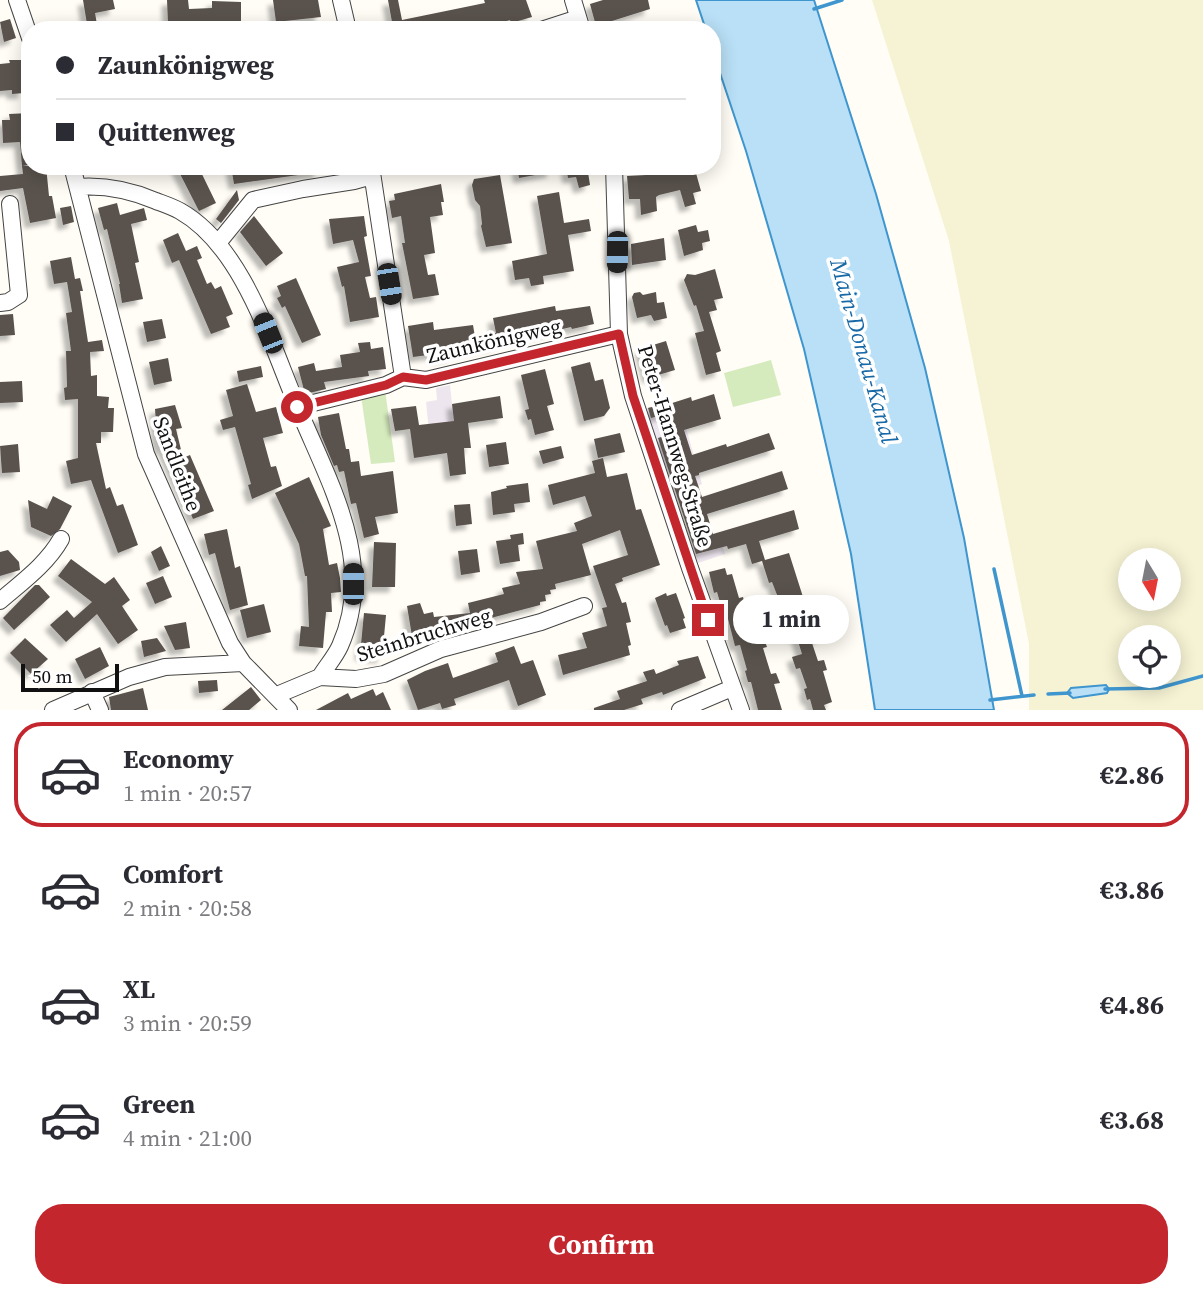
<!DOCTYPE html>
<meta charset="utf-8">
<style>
body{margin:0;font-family:"Source Serif 4",serif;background:#f7f7f7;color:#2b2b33;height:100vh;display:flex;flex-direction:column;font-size:26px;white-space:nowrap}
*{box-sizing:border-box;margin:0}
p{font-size:23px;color:#7c7c81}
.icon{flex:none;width:38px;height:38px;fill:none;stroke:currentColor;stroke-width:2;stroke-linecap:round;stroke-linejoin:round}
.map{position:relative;height:710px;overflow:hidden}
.details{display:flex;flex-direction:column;background:#fff;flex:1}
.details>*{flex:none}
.guide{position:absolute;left:21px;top:21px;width:700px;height:154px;border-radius:28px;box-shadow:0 4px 18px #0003;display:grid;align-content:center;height:154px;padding:0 35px;background:#fff}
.needle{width:46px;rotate:170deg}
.buttons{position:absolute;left:1118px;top:548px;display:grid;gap:14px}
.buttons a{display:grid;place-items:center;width:63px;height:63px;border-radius:50%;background:#fff;box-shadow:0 4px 18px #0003;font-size:35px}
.scale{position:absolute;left:21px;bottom:18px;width:98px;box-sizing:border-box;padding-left:7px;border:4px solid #111;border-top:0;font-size:19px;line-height:24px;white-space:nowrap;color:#111;-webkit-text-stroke:5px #fff;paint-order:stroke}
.end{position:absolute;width:32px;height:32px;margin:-16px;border:9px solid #c4262e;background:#fff;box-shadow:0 0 0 4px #fff}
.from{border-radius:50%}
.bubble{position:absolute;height:49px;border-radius:24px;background:#fff;box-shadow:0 4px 18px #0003;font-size:23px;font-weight:700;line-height:49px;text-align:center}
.car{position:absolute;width:21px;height:42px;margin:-21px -10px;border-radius:9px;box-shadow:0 0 5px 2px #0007;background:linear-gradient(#222 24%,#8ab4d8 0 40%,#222 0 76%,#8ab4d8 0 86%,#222 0)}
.guide b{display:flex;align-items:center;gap:24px;height:66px;font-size:26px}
.guide b+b{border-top:2px solid #e1e1e2}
.guide i{width:18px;height:18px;background:#2b2b33}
ul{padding:12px 0 0;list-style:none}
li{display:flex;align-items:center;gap:21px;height:105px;margin:0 14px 10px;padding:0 21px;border:4px solid transparent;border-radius:28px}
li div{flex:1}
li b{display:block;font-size:26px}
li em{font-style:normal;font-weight:700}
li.on{border-color:#c4262e}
li>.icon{width:63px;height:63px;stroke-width:1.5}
.primary-button{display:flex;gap:14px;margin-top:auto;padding:14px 35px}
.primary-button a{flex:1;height:80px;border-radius:28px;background:#c4262e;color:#fff;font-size:28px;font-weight:700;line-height:80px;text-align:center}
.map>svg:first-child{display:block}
</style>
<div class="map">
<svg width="1203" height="710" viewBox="0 0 1203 710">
<defs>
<filter id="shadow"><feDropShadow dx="-5.5" dy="5.5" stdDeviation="2" flood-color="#0004"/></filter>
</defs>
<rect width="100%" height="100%" fill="#fffdf5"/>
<path fill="#eee6ef" d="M450,385L452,404L464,419L430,441L426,402L437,400L436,388Z
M663,403L672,432L686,428L702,484L698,486L714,538L720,537L725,554L698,563L679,499L644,409Z"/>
<path fill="#f6f3d4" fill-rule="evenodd" d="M872,0H1203V710H1029V644L949,241ZM1130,560H1169V598H1130ZM1130,637H1169V676H1130Z"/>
<path fill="#d5ebbd" d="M771,360L781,395L733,407L724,373Z
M385,390L395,462L371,464L361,396Z"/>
<path fill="#b9e0f7" stroke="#3f96cf" stroke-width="2" d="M696,0H814L876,194L925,368L964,538L994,710H875L851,554L804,349L746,151L712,49V30H706Z
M1106,685L1109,689L1107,693L1073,698L1067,693L1071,688Z"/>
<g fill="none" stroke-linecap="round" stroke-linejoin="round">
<path stroke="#3f96cf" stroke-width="3.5" d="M814,9L842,0
M994,569L1022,696
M1105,689L1159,688L1203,676
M1048,694L1070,693
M990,700L1034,695"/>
</g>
<path fill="#5a524d" filter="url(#shadow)" d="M83,0H113L115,9L95,13L98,30H88Z
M167,0H188L189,9L212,8V1L241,2V24L168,23Z
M273,0H318L321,17L276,22Z
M388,0H398L402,20L485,3L484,0H526L532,17L511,23L510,20L475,30H379V24L392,22Z
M603,0H648L650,9L596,26L590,4Z
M10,19L16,38L4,42L0,22Z
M9,60H23L26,81H23L24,93L12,94V90L0,91V64L10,63Z
M30,113V165L22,166L20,142L3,143L2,120H10L9,114Z
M22,166H46L49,196H52L56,218L30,223L23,188L0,191V176L23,174Z
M176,166H198L216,203L199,211Z
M231,166H319L320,172L234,184Z
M517,166H552V172L519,178Z
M566,166H587L590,185L579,188L576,177L568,178Z
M694,166L701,191L693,193L696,204L685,207L680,190L659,195L656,197L657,211L641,215L640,199H629L627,176L665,174Z
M500,175L512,243L486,247L481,226L482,224L480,206L475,200L472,185L474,179Z
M441,184L444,202H441L443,215L430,217L435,253L424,255L428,275L435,274L439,295L413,299L402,243H405L401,216L392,218L389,201L395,200L394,194Z
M237,190L239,200L221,223L216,219Z
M559,192L564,223L589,219L591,231L568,235L574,271L543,276L544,284L531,286L529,278L515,280L512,261L547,254L537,196Z
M117,203L120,215L144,208L147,220L131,224L139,262L135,263L143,299L122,303L119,284H120L107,229L104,230L98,208Z
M71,206L74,222L63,225L60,208Z
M254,216L283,253L266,266L240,232Z
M364,216L367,236L364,237L371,276L365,277L370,298L376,297L379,317L350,322L344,286L342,287L337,267L359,262L353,240L333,244L329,219Z
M696,225L698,232L708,230L710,241L702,243L703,250L684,256L678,230Z
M178,233L186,251L197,246L202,258L197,260L207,284L211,282L215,289L221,286L233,314L226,317L230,327L211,334L179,260L172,263L163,240Z
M664,238L666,260L632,265L631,244Z
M71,257L75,279L80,278L83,291H80L88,342L102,340L104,351L90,352L91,376L97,375V396L109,397L108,408H114L113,432H101V443H96L106,489L110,487L117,506L123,504L138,545L118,553L91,480L71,484L66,461L78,458V399L65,400L64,388L67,387L66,351H71L66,313L72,312L67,282L54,284L50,261Z
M715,269L723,298L714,300L717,310L709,312L721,351L716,353L721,371L706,375L695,333L704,331L696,305L694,306L684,280L687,274L695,275Z
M296,278L321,335L302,343L285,306L282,308L277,298L281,296L277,286Z
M640,292L643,295L656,292L657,303L664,302L667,318L654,321L651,315L637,318L632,297L634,293Z
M555,306L556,311L590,306L594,324L572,329L571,327L523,338L522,335L497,340L498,345L452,353V356L436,359V354L413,357L408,326L433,322L434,330L473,325L475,337L496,333L493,318Z
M13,314L15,335L0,336V315Z
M162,319L166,338L147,342L143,322Z
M666,341L675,370L648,378L640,349Z
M370,342L371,349L383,347L386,369L368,371L369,376L324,382L326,389L305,394L298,367L314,363L316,371L342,367L340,355L360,352L358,343Z
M168,358L172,381L154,385L149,362Z
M590,362L595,381L603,379L610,408L604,416L584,421L571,367Z
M261,366L263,377L239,382L237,371Z
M545,369L554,404L547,406L554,430L535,435L531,419L528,420L525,410L529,409L521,375Z
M22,381L23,402L0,403V382Z
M247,384L256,412L276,407L283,433L263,438L271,467L276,466L282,486L252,499L248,485L251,484L235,427L223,430L220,420L233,416L226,390Z
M714,394L721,419L684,430L692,455L726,444L727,447L769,433L775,449L699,473V475L695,476L702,497L782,471L788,489L707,514L713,534L794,510L799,529L759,541L765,560L789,553L803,597L808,595L812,605L807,607L814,628L819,626L822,637L811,640L818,661L824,660L827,670L823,671L832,702L824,705L826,710H813L810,699L807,700L804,689L807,688L800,668L796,669L792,657L802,654L796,635L791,636L788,624L791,623L785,604L781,605L772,582L769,583L762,561L752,564L746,544L728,549L727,546L696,554L658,438L674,433L666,405L691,397L692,401Z
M500,396L503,418L468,423L471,448H464L466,474L450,476L447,453L414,458L410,429L395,431L391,409L416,406L419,425L454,421L452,404Z
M663,404L666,414L651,418L648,408Z
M175,405L182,428L176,429L183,458L190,455L214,511L193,519L163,448L160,449L157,437L155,409Z
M339,413L346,449H349L351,462L359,461L361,476L393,471L398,513L375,517L379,534L364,538L356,503L351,504L344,471L339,472L337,465L334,466L321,435L318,417Z
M620,433L625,452L598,458L594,439Z
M506,442L509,464L489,467L486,445Z
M18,444L20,472L2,473L0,446Z
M561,446L564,458L543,464L539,451Z
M603,458L607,477L627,473L636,510L641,509L660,565L622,578L623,581L615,584L622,603L626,602L631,622L626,623L631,645L628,646L630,655L563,675L558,655L587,648L582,633L607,626L602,608L607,607L593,566L628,555L620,530L582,544L591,575L555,584L556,589L550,590L551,594L545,595L546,601L540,602V605L472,623V627L464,629L412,636L407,606L420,603L424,614L433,612L434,617L470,613L468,603L504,594L502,588L520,584L516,572L543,569L536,541L577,531L574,523L592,516L585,496L553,505L548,485L595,473L592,461Z
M309,477L331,526L323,529L329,565L337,563L340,578L341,592L331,593L332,612H326L323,648L299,646L301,626L309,627L307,576H305L299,544L275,493Z
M528,483L530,502L514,504L515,512L493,515L491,492L507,488L506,486Z
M53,496L72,506L60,529L51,536L31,527L28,500L47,509Z
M470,504L472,524L456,526L454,505Z
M227,529L235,568L240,566L248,605L230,610L215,553L209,555L204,534Z
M523,533L524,544L518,545L520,561L500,564L496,541L511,539L510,535Z
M374,542L396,543L395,587H372Z
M161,546L170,566L159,571L151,552Z
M477,549L480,572L461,575L458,551Z
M8,550L19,562L20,570L0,576V552Z
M71,559L105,584L114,577L130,600L122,606L138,630L118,644L97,614L66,642L50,625L67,610L74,618L92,602L58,576Z
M725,568L727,575L732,574L739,598L743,597L746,608L752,606L767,647L763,648L771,674L776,673L780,683L774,684L782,710H758L751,682H748L745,671L747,670L740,645L735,646L727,615L724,616L717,592L714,593L709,572Z
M163,576L172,597L155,604L146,583Z
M35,585H39L50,597L14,630L3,618Z
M666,593L667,596L676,593L685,618L683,619L686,628L670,633L667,625L665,626L655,598Z
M264,604L271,632L247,638L240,610Z
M364,613L386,615L382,658L360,655Z
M186,622L190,648L175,650L164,626Z
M25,638L48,659L31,674L10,653Z
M157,638L166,651L144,657L141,641Z
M514,646L521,664L533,660L546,695L518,706L509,680L454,699L456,705L442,709L440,703L418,710L407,680L425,671L448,663L453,678L498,662L495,653Z
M100,647L109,666L85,679L75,659Z
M698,656L706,678L663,695L662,692L641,699L643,704L624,710H594V708L620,699L617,691L647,681L643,672L654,669L656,674L679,665L677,661Z
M217,680L218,691L199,693L198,681Z
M251,687L261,700L249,710H222Z
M143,688L148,710H111L109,697Z
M373,689L376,696L383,692L391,710H316L348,693L351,699Z"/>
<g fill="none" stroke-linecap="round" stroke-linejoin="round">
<g stroke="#444" stroke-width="18">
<path id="minor" d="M17,0L30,38
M341,0L348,30
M573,0L582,30
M541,30L578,18
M72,166L146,454L230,643L243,663L289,710
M371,166L403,377
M614,166L619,334L633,396L690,568L741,710
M78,187C106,185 130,190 156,201C164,204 173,207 180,211C242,246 270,341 296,403C327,480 378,561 340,646C335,657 326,667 320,677
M218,243L253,200L303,189L354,181L372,176
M0,303L8,302L19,295L10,204
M297,407L386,385L403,377L426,380L619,334
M0,601C22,582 47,564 61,539
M92,692L100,710
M277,695L320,677L356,679L384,674L441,649L541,622L584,606
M53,710L129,677L165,667L243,663
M680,710L732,688"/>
</g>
<use href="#minor" stroke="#fff" stroke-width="16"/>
</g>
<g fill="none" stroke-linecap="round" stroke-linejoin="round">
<path stroke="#c4262e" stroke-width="9" d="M297,407L386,385L403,377L426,380L619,334L633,396L708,620"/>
</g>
<g text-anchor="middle" stroke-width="7" stroke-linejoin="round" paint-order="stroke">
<g font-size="21" fill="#111" stroke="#fff">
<text transform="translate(494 341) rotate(-13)" y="7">Zaunkönigweg</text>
<text transform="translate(675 446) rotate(73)" y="7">Peter-Hannweg-Straße</text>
<text transform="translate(177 464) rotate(69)" y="7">Sandleithe</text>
<text transform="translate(424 635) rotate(-17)" y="7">Steinbruchweg</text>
</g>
<g font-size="23" font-style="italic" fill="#1768a6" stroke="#fff">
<text transform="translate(864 351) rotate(74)" y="8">Main-Donau-Kanal</text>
</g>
</g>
</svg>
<div class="buttons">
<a><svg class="needle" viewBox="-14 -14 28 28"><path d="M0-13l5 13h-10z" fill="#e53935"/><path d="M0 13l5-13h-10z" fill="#7c7c81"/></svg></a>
<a><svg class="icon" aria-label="locate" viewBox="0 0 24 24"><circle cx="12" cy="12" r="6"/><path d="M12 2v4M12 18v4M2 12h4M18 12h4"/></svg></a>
</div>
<div class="scale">50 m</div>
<i class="end from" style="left:297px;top:407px"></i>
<i class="end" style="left:708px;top:620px"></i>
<div class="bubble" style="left:733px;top:595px;width:116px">1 min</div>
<i class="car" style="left:617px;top:252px;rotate:181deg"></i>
<i class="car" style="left:389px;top:284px;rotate:171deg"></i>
<i class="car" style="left:268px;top:333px;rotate:338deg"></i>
<i class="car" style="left:353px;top:584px;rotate:0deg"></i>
<div class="guide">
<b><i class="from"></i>Zaunkönigweg</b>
<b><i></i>Quittenweg</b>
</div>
</div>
<section class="details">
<ul>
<li class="on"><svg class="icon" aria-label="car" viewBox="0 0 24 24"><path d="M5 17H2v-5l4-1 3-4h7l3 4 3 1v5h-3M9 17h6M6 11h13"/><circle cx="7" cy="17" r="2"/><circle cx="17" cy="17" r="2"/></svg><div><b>Economy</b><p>1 min · 20:57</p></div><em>€2.86</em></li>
<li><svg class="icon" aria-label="car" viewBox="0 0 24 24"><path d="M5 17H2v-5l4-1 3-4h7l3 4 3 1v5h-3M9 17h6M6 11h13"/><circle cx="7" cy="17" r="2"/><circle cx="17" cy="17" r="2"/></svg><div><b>Comfort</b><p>2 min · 20:58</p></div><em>€3.86</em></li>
<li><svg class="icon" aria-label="car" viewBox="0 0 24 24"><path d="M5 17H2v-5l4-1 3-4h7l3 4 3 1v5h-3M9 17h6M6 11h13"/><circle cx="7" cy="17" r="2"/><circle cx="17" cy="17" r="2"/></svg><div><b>XL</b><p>3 min · 20:59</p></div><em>€4.86</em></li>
<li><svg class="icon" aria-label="car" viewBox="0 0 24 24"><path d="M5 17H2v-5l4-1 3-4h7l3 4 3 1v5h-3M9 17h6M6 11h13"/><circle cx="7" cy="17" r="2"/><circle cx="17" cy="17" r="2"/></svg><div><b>Green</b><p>4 min · 21:00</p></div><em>€3.68</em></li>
</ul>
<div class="primary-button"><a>Confirm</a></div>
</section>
